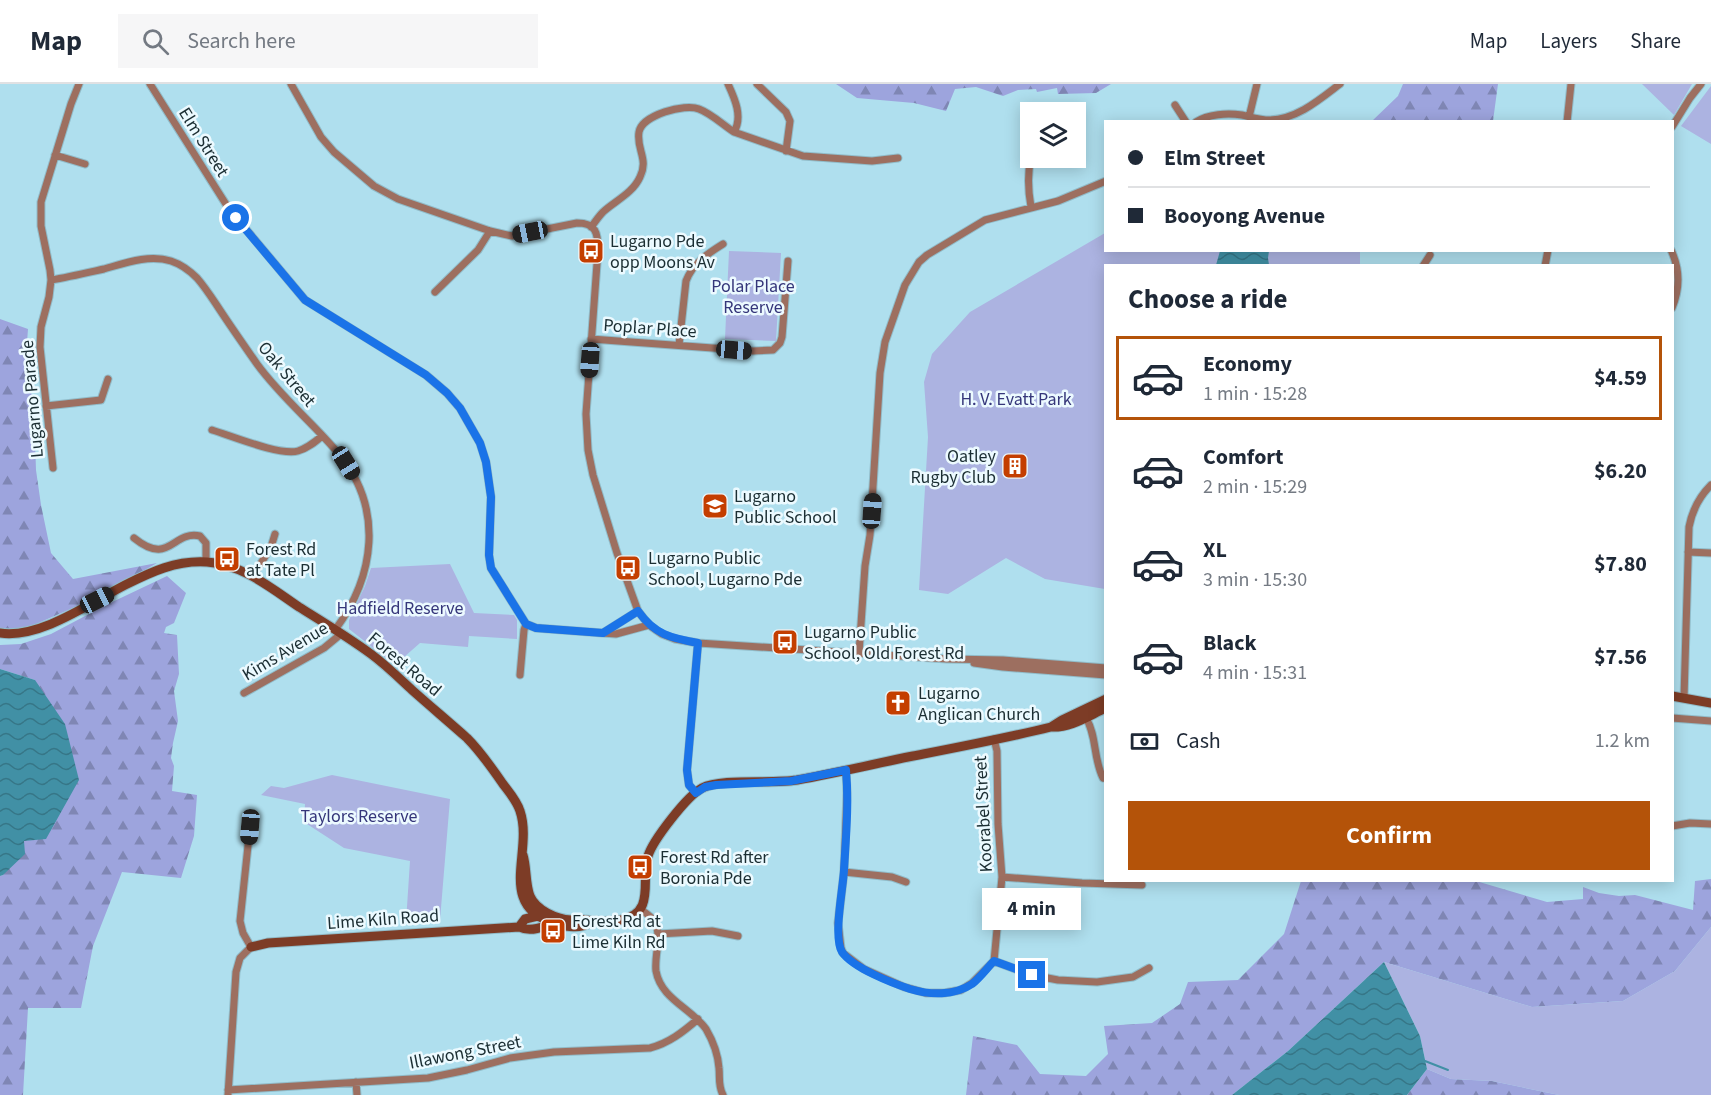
<!DOCTYPE html>
<meta charset="utf-8">
<style>
body{margin:0;font-family:"Source Sans 3",sans-serif;background:#f6f6f7;color:#1f2937;height:100vh;display:flex;flex-direction:column;font-size:22px;white-space:nowrap}
*{box-sizing:border-box;margin:0}
p{font-size:20px;color:#747a83}
.icon{flex:none;width:33px;height:33px;fill:none;stroke:currentColor;stroke-width:2;stroke-linecap:round;stroke-linejoin:round}
.map{position:relative;flex:1;overflow:hidden}
.side{position:absolute;left:1104px;top:180px;width:570px;height:618px;display:flex;flex-direction:column;background:#fff;border-radius:0px;box-shadow:0 3px 15px #0003}
.side>*{flex:none}
.guide{position:absolute;left:1104px;top:36px;width:570px;height:132px;border-radius:0px;box-shadow:0 3px 15px #0003;display:grid;align-content:center;height:132px;padding:0 24px;background:#fff}
.controls{position:absolute;left:1020px;top:18px;display:grid;gap:12px}
.controls a{display:grid;place-items:center;width:66px;height:66px;border-radius:0px;background:#fff;box-shadow:0 3px 15px #0003;font-size:30px}
.end{position:absolute;width:27px;height:27px;margin:-14px;border:8px solid #1a73e8;background:#fff;box-shadow:0 0 0 3px #fff}
.from{border-radius:50%}
.bubble{position:absolute;height:42px;border-radius:0px;background:#fff;box-shadow:0 3px 15px #0003;font-size:20px;font-weight:700;line-height:42px;text-align:center}
.car{position:absolute;width:18px;height:36px;margin:-18px -9px;border-radius:8px;box-shadow:0 0 4px 2px #0007;background:linear-gradient(#222 24%,#8ab4d8 0 40%,#222 0 76%,#8ab4d8 0 86%,#222 0)}
.guide b{display:flex;align-items:center;gap:21px;height:57px;font-size:22px}
.guide b+b{border-top:2px solid #e0e1e3}
.guide i{width:15px;height:15px;background:#1f2937}
ul{padding:0;list-style:none}
li{display:flex;align-items:center;gap:18px;height:84px;margin:0 12px 9px;padding:0 12px;border:3px solid transparent;border-radius:0px}
li div{flex:1}
li b{display:block;font-size:22px}
li em{font-style:normal;font-weight:700}
li.selected{border-color:#b45309}
li>.icon{width:54px;height:54px;stroke-width:1.5}
h2{padding:0 24px;font-size:27px;line-height:72px}
.pay{display:flex;align-items:center;gap:15px;height:66px;padding:0 24px;font-size:22px}
.pay p{margin-inline-start:auto}
.button{display:flex;gap:12px;margin-top:auto;padding:12px 24px}
.button a{flex:1;height:69px;border-radius:0px;background:#b45309;color:#fff;font-size:24px;font-weight:700;line-height:69px;text-align:center}
header{display:flex;align-items:center;gap:36px;box-sizing:border-box;height:84px;padding:0 30px;background:#fff;border-bottom:2px solid #e0e1e3}
header strong{font-size:28px}
nav{display:flex;gap:33px;margin-inline-start:auto;font-size:21px}
.search{width:420px;height:54px;background:#f6f6f7;display:flex;align-items:center;gap:15px;box-sizing:border-box;padding:0 21px;border-radius:0px;color:#747a83;font-size:22px}
.map>svg:first-child{display:block}
</style>
<header>
<strong>Map</strong>
<div class="search"><svg class="icon" aria-label="search" viewBox="0 0 24 24"><circle cx="10" cy="10" r="6"/><path d="M15 15l6 6"/></svg>Search here</div>
<nav><a>Map</a><a>Layers</a><a>Share</a></nav>
</header>
<div class="map">
<svg width="1711" height="1011" viewBox="0 0 1711 1011">
<defs>
<pattern id="forest-firs" width="22" height="20" patternUnits="userSpaceOnUse" patternTransform="scale(1.5)"><rect width="22" height="20" fill="#9da4dd"/><path d="M5 1l3.5 6h-7zM16 11l3.5 6h-7z" fill="#7f86b4"/></pattern>
<pattern id="water-waves" width="16" height="10" patternUnits="userSpaceOnUse" patternTransform="scale(1.5)"><rect width="16" height="10" fill="#4190a5"/><path d="M0 5q4-4 8 0t8 0" fill="none" stroke="#367687"/></pattern>
</defs>
<rect width="100%" height="100%" fill="#afdfee"/>
<path fill="url(#forest-firs)" d="M836,0H1111L1096,9L1058,10L1057,4L1037,8L1036,5L1018,6L1003,12L976,3L955,5L946,27L914,19L857,14Z
M1403,0H1498L1493,37H1372L1398,12Z
M0,235L28,245L26,272L34,328L36,386L41,421L51,469L73,495L157,479L96,514L29,543L12,546L0,544Z
M167,492L186,509L174,539L166,543L164,549L177,551L179,590L174,607L178,637L173,659L171,674L174,682L172,707L197,711L194,752L181,794L122,788L93,862L81,924H28L23,1011H0V792L3,791L23,757L35,596L0,585V561L21,560L51,550L106,521Z
M1711,793V843L1675,887L1623,917L1532,923L1384,878L1288,967L1232,1011H966L973,952L1017,961L1040,990L1086,992L1108,970L1104,942L1152,939L1180,920L1188,898L1238,896L1284,850L1301,797H1476L1547,818L1583,815V803L1599,809L1619,812L1635,811L1693,826L1695,797L1711,795Z
M1427,985L1451,995L1492,997L1559,1011H1407Z"/>
<path fill="#acb3e1" d="M1642,0H1692L1674,31Z
M1711,2V60L1681,42Z
M1105,149L1106,166L1360,167V181L1106,182L1105,505L1045,495L1006,474L948,510L919,506L928,353L924,298L932,270L970,228Z
M729,167L781,169L776,257L725,255Z
M450,480L474,529L514,531L517,536V555L469,552L468,563L420,559L395,581L349,545V536L365,502L371,484Z
M332,691L450,715L440,836L406,838L410,777L344,764L307,740L304,739L305,720L261,711L271,702L284,704Z
M1711,843V1011H1559L1492,997L1451,995L1427,985L1420,952L1384,878L1532,923L1623,917L1675,887Z"/>
<path fill="url(#water-waves)" d="M1220,167H1269L1268,174L1269,181H1216Z
M0,585L35,596L65,640L79,696L46,755L24,757L25,770L3,791L0,792Z
M1384,878L1420,952L1427,985L1407,1011H1232L1288,967Z"/>
<g fill="none" stroke-linecap="round" stroke-linejoin="round">
<path stroke="#4190a5" stroke-width="2" d="M1425,977L1448,986"/>
<g stroke="#91bcc9" stroke-width="9">
<path id="street" d="M150,0L229,125L305,216L426,291L447,309L460,324L480,359L486,378L491,413L489,471L491,484L526,540L536,544L616,550L649,541
M291,0L321,53L334,68L374,102L398,115L490,147L512,152L577,139C596,139 598,149 598,166L586,330L588,366L593,391L617,469L638,527L649,541L662,550L675,555L698,559L947,575L1003,576L1106,584
M757,0L786,28L790,37L786,67
M1175,21L1186,38
M1249,33L1257,0
M1196,38C1208,30 1227,29 1242,31C1251,33 1260,36 1270,36C1297,35 1319,16 1340,0
M1567,38L1571,0
M1672,43L1690,14L1701,0
M734,48L803,72L872,77L898,74
M55,71L85,80
M1031,123C1028,106 1027,91 1031,74
M591,143C595,138 599,132 603,128C615,117 633,109 640,93C649,75 636,65 639,48C642,31 685,19 699,25C712,30 723,41 734,48C743,33 735,15 728,0
M1671,166C1680,185 1680,205 1672,224
M1423,182L1430,171
M1545,182L1548,166
M51,196C69,193 86,189 104,185C125,179 149,170 171,177C180,180 190,187 197,194C204,202 210,211 216,220C229,240 243,260 257,280C281,313 313,339 339,370C384,425 375,492 335,546
M435,208L478,166L490,147
M591,255L753,267L773,266L780,259L782,253L788,177
M679,261L686,197C693,179 707,170 723,160
M46,322L101,316L108,295
M212,346C232,352 280,372 298,367C308,364 315,358 322,352
M53,384L40,263L41,243L49,213L51,196L50,186L41,142V118L71,20L79,0
M134,454C170,483 172,446 200,452L206,459V478
M1688,468L1711,469
M253,492L271,463L275,450
M603,549L638,527
M859,569L865,482L870,451L880,289L885,258L905,201L919,178L927,171L985,136L1058,117L1106,97
M974,579L1003,583L1106,591
M520,591L524,546L526,540
M244,609L324,564L341,550
M1684,614L1689,443C1692,427 1699,413 1711,401
M1086,634C1097,652 1093,674 1103,694
M1672,634L1711,637
M846,686L847,709L844,788L838,839L841,864L843,869L864,885L904,903L926,909H944L961,906L972,899L994,877L1002,793L998,740L997,667L994,655
M696,709L689,701L687,686L698,559
M1672,742L1690,739L1711,740
M844,788L892,793L906,798
M1002,793L1082,799L1142,801
M640,825C644,828 651,832 654,837C663,852 654,870 656,887C661,915 691,924 706,945C713,957 718,970 719,984C720,994 718,1002 723,1011
M658,850L712,847L738,852
M994,877L1032,891L1058,896L1097,898L1133,893L1149,884
M356,998L357,1011
M228,1006L428,994L467,986L510,974L554,968L650,964C669,959 683,948 698,935
M228,1011L236,888L240,874L251,863L243,849L240,837L250,743"/>
</g>
<g stroke="#91bcc9" stroke-width="11">
<path id="secondary" d="M0,549C40,555 90,519 125,501C151,488 176,476 207,478C242,480 271,504 299,523C323,538 348,553 371,570C386,581 399,594 412,606C430,622 449,638 467,654C481,668 492,684 503,700C509,708 517,717 520,727C534,768 495,822 556,840C567,843 581,845 591,838
M1672,612L1711,619
M1051,643L1062,636L1106,615
M523,771C527,784 525,799 530,812C536,826 556,835 571,836C576,836 581,835 585,836C597,838 609,838 621,836C657,829 640,795 648,772C653,756 687,712 702,704C722,694 771,700 797,696C836,689 874,680 913,672C959,663 1006,654 1051,643C1071,644 1088,632 1106,624
M519,843L525,835L542,831
M251,863L268,859L519,843C530,848 544,844 554,837"/>
</g>
<use href="#street" stroke="#9d6f60" stroke-width="7"/>
<use href="#secondary" stroke="#7d3c26" stroke-width="9"/>
</g>
<g fill="none" stroke-linecap="round" stroke-linejoin="round">
<path stroke="#1a73e8" stroke-width="8" d="M236,134L305,216L426,291L447,309L460,324L480,359L486,378L491,413L489,471L491,484L526,540L536,544L603,549L638,527C655,551 671,554 698,559L687,686L689,701L696,709L705,703L716,701L791,697L846,686C849,719 846,753 844,786C843,805 833,853 842,868C853,884 892,899 910,905C930,911 954,912 972,900C980,894 987,884 994,877L1032,891"/>
</g>
<defs>
<g id="bus-square" transform="scale(1.35)"><rect x="-9" y="-9" width="18" height="18" rx="4" fill="#c43e00" stroke="#ecfaff"/><path d="M-5-6H5V4H4V6H2V4H-2V6H-4V4H-5ZM-3.5-4V0h7V-4ZM-3.5 1.2v1.5H-2V1.2ZM2 1.2v1.5H3.5V1.2Z" fill="#fff"/></g>
<g id="building-square" transform="scale(1.35)"><rect x="-9" y="-9" width="18" height="18" rx="4" fill="#c43e00" stroke="#ecfaff"/><path d="M-4-6H4V6H1V3H-1V6H-4ZM-2.5-4.3h1.7v1.8h-1.7ZM.8-4.3h1.7v1.8H.8ZM-2.5-1h1.7V.8h-1.7ZM.8-1h1.7V.8H.8Z" fill="#fff"/></g>
<g id="school-square" transform="scale(1.35)"><rect x="-9" y="-9" width="18" height="18" rx="4" fill="#c43e00" stroke="#ecfaff"/><path d="M0-5L7-2L0 1L-7-2ZM-4 1L0 2.5L4 1V4Q0 6-4 4Z" fill="#fff"/></g>
<g id="church-square" transform="scale(1.35)"><rect x="-9" y="-9" width="18" height="18" rx="4" fill="#c43e00" stroke="#ecfaff"/><path d="M-1.2-6h2.4v3.5h3.3v2.4h-3.3V6h-2.4V-.1h-3.3v-2.4h3.3Z" fill="#fff"/></g>
</defs>
<g fill-rule="evenodd">
<use href="#bus-square" x="591" y="167"/>
<use href="#building-square" x="1015" y="382"/>
<use href="#school-square" x="715" y="422"/>
<use href="#bus-square" x="227" y="475"/>
<use href="#bus-square" x="628" y="484"/>
<use href="#bus-square" x="785" y="558"/>
<use href="#church-square" x="898" y="619"/>
<use href="#bus-square" x="640" y="783"/>
<use href="#bus-square" x="553" y="847"/>
</g>
<g text-anchor="middle" stroke-width="5" stroke-linejoin="round" paint-order="stroke">
<g font-size="18" fill="#1b2e33" stroke="#ecfaff">
<text transform="translate(204 58) rotate(58)" y="6">Elm Street</text>
<text transform="translate(650 244) rotate(4)" y="6">Poplar Place</text>
<text transform="translate(287 290) rotate(50)" y="6">Oak Street</text>
<text transform="translate(32 315) rotate(-95)" y="6">Lugarno Parade</text>
<text transform="translate(285 567) rotate(-31)" y="6">Kims Avenue</text>
<text transform="translate(405 580) rotate(40)" y="6">Forest Road</text>
<text transform="translate(983 730) rotate(-93)" y="6">Koorabel Street</text>
<text transform="translate(383 835) rotate(-4)" y="6">Lime Kiln Road</text>
<text transform="translate(465 968) rotate(-11)" y="6">Illawong Street</text>
</g>
<g font-size="18" fill="#1b2e33" stroke="#ecfaff" text-anchor="start">
<text x="610" y="163">Lugarno Pde<tspan x="610" dy="21">opp Moons Av</tspan></text>
<text x="996" y="378" text-anchor="end">Oatley<tspan x="996" dy="21">Rugby Club</tspan></text>
<text x="734" y="418">Lugarno<tspan x="734" dy="21">Public School</tspan></text>
<text x="246" y="471">Forest Rd<tspan x="246" dy="21">at Tate Pl</tspan></text>
<text x="648" y="480">Lugarno Public<tspan x="648" dy="21">School, Lugarno Pde</tspan></text>
<text x="804" y="554">Lugarno Public<tspan x="804" dy="21">School, Old Forest Rd</tspan></text>
<text x="918" y="615">Lugarno<tspan x="918" dy="21">Anglican Church</tspan></text>
<text x="660" y="779">Forest Rd after<tspan x="660" dy="21">Boronia Pde</tspan></text>
<text x="572" y="843">Forest Rd at<tspan x="572" dy="21">Lime Kiln Rd</tspan></text>
</g>
<g font-size="18" fill="#35367a" stroke="#ecfaff">
<text x="753" y="208">Polar Place<tspan x="753" dy="21">Reserve</tspan></text>
<text x="1016" y="321">H. V. Evatt Park</text>
<text x="400" y="530">Hadfield Reserve</text>
<text x="359" y="738">Taylors Reserve</text>
</g>
</g>
</svg>
<div class="controls">
<a><svg class="icon" aria-label="layers" viewBox="0 0 24 24"><path d="M12 4l9 5-9 5-9-5zM3 14l9 5 9-5"/></svg></a>
</div>
<i class="end from" style="left:236px;top:134px"></i>
<i class="end" style="left:1032px;top:891px"></i>
<div class="bubble" style="left:982px;top:804px;width:99px">4 min</div>
<i class="car" style="left:530px;top:148px;rotate:259deg"></i>
<i class="car" style="left:734px;top:266px;rotate:95deg"></i>
<i class="car" style="left:590px;top:276px;rotate:184deg"></i>
<i class="car" style="left:346px;top:379px;rotate:148deg"></i>
<i class="car" style="left:872px;top:427px;rotate:4deg"></i>
<i class="car" style="left:97px;top:516px;rotate:63deg"></i>
<i class="car" style="left:250px;top:743px;rotate:185deg"></i>
<div class="guide">
<b><i class="from"></i>Elm Street</b>
<b><i></i>Booyong Avenue</b>
</div>
<section class="side">
<h2>Choose a ride</h2>
<ul>
<li class="selected"><svg class="icon" aria-label="car" viewBox="0 0 24 24"><path d="M5 17H2v-5l4-1 3-4h7l3 4 3 1v5h-3M9 17h6M6 11h13"/><circle cx="7" cy="17" r="2"/><circle cx="17" cy="17" r="2"/></svg><div><b>Economy</b><p>1 min · 15:28</p></div><em>$4.59</em></li>
<li><svg class="icon" aria-label="car" viewBox="0 0 24 24"><path d="M5 17H2v-5l4-1 3-4h7l3 4 3 1v5h-3M9 17h6M6 11h13"/><circle cx="7" cy="17" r="2"/><circle cx="17" cy="17" r="2"/></svg><div><b>Comfort</b><p>2 min · 15:29</p></div><em>$6.20</em></li>
<li><svg class="icon" aria-label="car" viewBox="0 0 24 24"><path d="M5 17H2v-5l4-1 3-4h7l3 4 3 1v5h-3M9 17h6M6 11h13"/><circle cx="7" cy="17" r="2"/><circle cx="17" cy="17" r="2"/></svg><div><b>XL</b><p>3 min · 15:30</p></div><em>$7.80</em></li>
<li><svg class="icon" aria-label="car" viewBox="0 0 24 24"><path d="M5 17H2v-5l4-1 3-4h7l3 4 3 1v5h-3M9 17h6M6 11h13"/><circle cx="7" cy="17" r="2"/><circle cx="17" cy="17" r="2"/></svg><div><b>Black</b><p>4 min · 15:31</p></div><em>$7.56</em></li>
</ul>
<div class="pay"><svg class="icon" aria-label="cash" viewBox="0 0 24 24"><path d="M3 7h18v10H3z"/><circle cx="12" cy="12" r="2"/></svg>Cash<p>1.2 km</p></div>
<div class="button"><a>Confirm</a></div>
</section>
</div>
